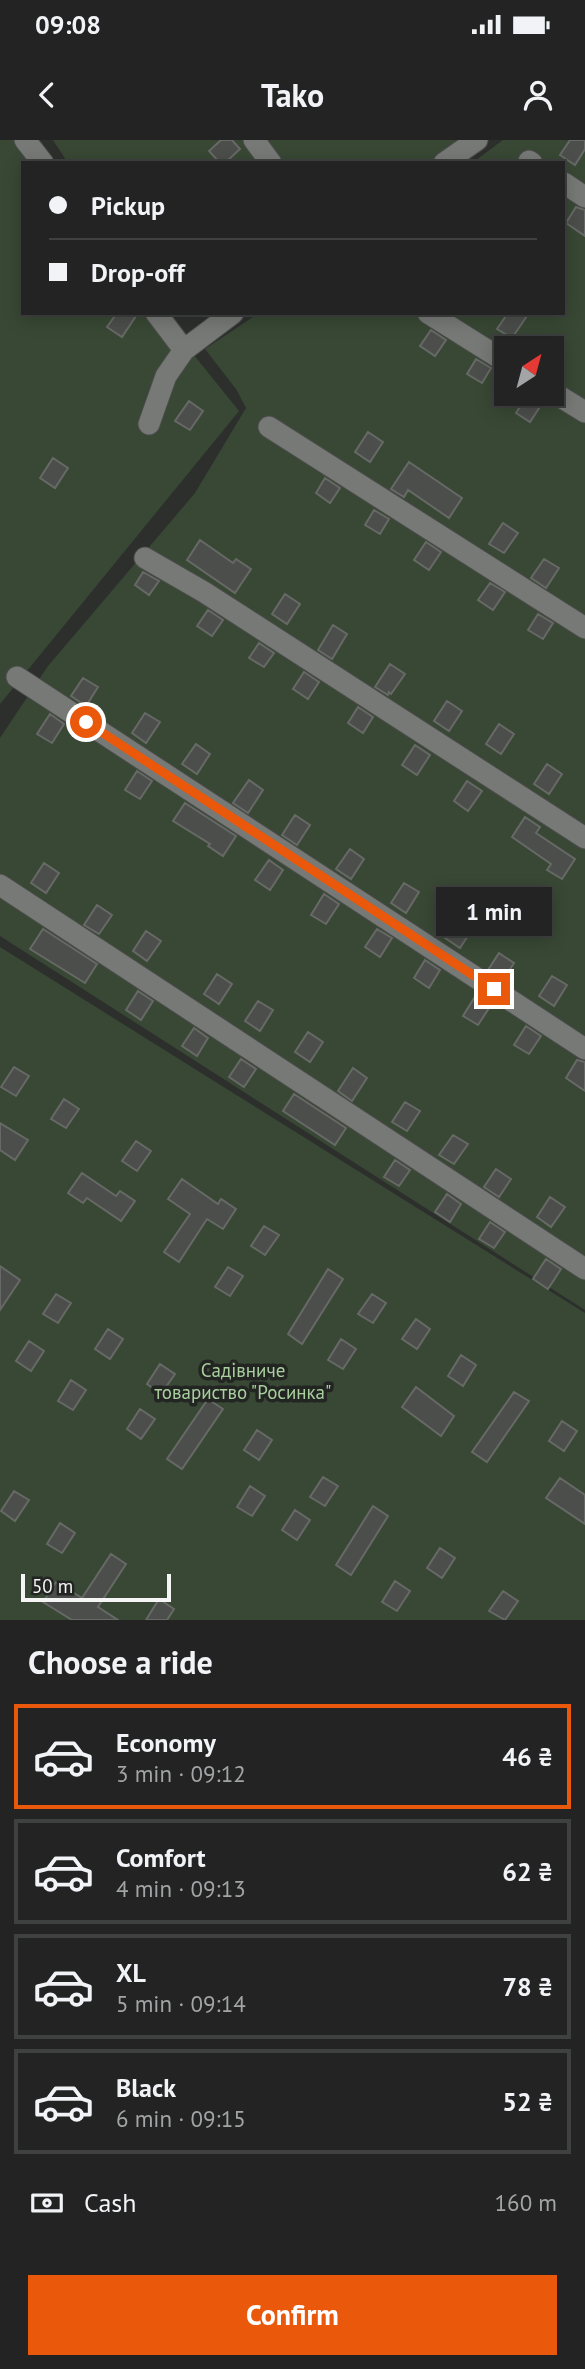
<!DOCTYPE html>
<meta charset="utf-8">
<style>
body{margin:0;font-family:"PT Sans",sans-serif;background:#2a2b2a;color:#f1f3f6;height:100vh;display:flex;flex-direction:column;font-size:26px;white-space:nowrap}
*{box-sizing:border-box;margin:0}
p{font-size:23px;color:#a2a4a5}
.icon{flex:none;width:38px;height:38px;fill:none;stroke:currentColor;stroke-width:2;stroke-linecap:round;stroke-linejoin:round}
.map{position:relative;height:1480px;overflow:hidden}
.drawer{display:flex;flex-direction:column;background:#222322;flex:1}
.drawer>*{flex:none}
.banner{position:absolute;left:21px;top:21px;width:544px;height:154px;border-radius:0px;box-shadow:0 4px 18px #0003,0 0 0 2px #3f4040;display:grid;align-content:center;height:154px;padding:0 28px;background:#222322}
.needle{width:46px;rotate:36deg}
.controls{position:absolute;left:494px;top:196px;display:grid;gap:14px}
.controls a{display:grid;place-items:center;width:70px;height:70px;border-radius:0px;background:#222322;box-shadow:0 4px 18px #0003,0 0 0 2px #3f4040;font-size:35px}
.scale{position:absolute;left:21px;bottom:18px;width:150px;box-sizing:border-box;padding-left:7px;border:4px solid #f4f5f4;border-top:0;font-size:19px;line-height:24px;white-space:nowrap;color:#f4f5f4;-webkit-text-stroke:5px #232523;paint-order:stroke}
.end{position:absolute;width:32px;height:32px;margin:-16px;border:9px solid #ea580c;background:#fff;box-shadow:0 0 0 4px #fff}
.from{border-radius:50%}
.bubble{position:absolute;height:49px;border-radius:0px;background:#222322;box-shadow:0 4px 18px #0003,0 0 0 2px #3f4040;font-size:23px;font-weight:800;line-height:49px;text-align:center}
.banner b{display:flex;align-items:center;gap:24px;height:66px;font-size:26px}
.banner b+b{border-top:2px solid #3f4040}
.banner i{width:18px;height:18px;background:#f1f3f6}
ul{padding:0;list-style:none}
li{display:flex;align-items:center;gap:21px;height:105px;margin:0 14px 10px;padding:0 14px;border:4px solid #3f4040;border-radius:0px}
li div{flex:1}
li b{display:block;font-size:26px}
li em{font-style:normal;font-weight:800}
li.on{border-color:#ea580c}
li>.icon{width:63px;height:63px;stroke-width:1.5}
h2{padding:0 28px;font-size:32px;line-height:84px}
.pay{display:flex;align-items:center;gap:18px;height:77px;padding:0 28px;font-size:26px}
.pay p{margin-inline-start:auto}
.primary-button{display:flex;gap:14px;margin-top:auto;padding:14px 28px}
.primary-button a{flex:1;height:80px;border-radius:0px;background:#ea580c;color:#fff;font-size:28px;font-weight:800;line-height:80px;text-align:center}
.status{display:flex;justify-content:space-between;align-items:center;height:49px;padding:0 35px;background:#222322;direction:ltr}
.status svg{height:19px;fill:currentColor}
header{display:flex;justify-content:space-between;align-items:center;height:91px;padding:0 28px;background:#222322;font-size:32px;font-weight:800}
.map>svg:first-child{display:block}
</style>
<div class="status"><b>09:08</b><svg viewBox="0 0 49 12"><path d="M0 12V9h3v3zM5 12V6h3v6zM10 12V3h3v9zM15 12V0h3v12zM26 1h20v11H26zM47 4h2v5h-2z"/></svg></div>
<header><svg class="icon" aria-label="back" viewBox="0 0 24 24"><path d="M15 5l-7 7 7 7"/></svg>Tako<svg class="icon" aria-label="person" viewBox="0 0 24 24"><circle cx="12" cy="8" r="4"/><path d="M4 21q1-7 8-7t8 7"/></svg></header>
<div class="map">
<svg width="585" height="1480" viewBox="0 0 585 1480">
<rect width="100%" height="100%" fill="#2d2f2d"/>
<path fill="#384834" fill-rule="evenodd" d="M0,0H19L38,23H23V173H160L239,271L0,564Z
M53,0H489L456,23H68Z
M503,0H585V1170L0,796V598L48,526L195,353L246,268L236,249L205,209L259,173H564V23H472ZM506,208H551V254H506Z
M0,807L585,1173V1480H0Z"/>
<path fill="#4c4e4b" stroke="#676966" stroke-width="2" d="M221,0H232L240,9L225,23H220L209,11Z
M570,0H585V9L575,25L560,15Z
M576,67L585,70V96L566,83Z
M117,173H138L122,197L107,187Z
M508,173H529L512,198L497,189Z
M431,190L446,200L435,216L420,206Z
M476,219L491,228L482,243L467,234Z
M528,254L543,262L530,282L516,273Z
M189,261L203,271L190,290L175,281Z
M368,292L383,302L370,322L355,312Z
M53,318L68,328L55,348L40,338Z
M409,322L462,358L449,378L408,350L404,357L391,349Z
M325,338L340,348L330,363L316,353Z
M374,370L389,379L380,394L365,385Z
M503,383L518,393L504,413L489,404Z
M200,400L233,423L236,419L251,429L235,453L187,420Z
M426,402L441,412L429,430L414,420Z
M544,419L559,428L546,448L531,438Z
M143,432L159,441L149,455L135,445Z
M490,443L505,452L493,470L478,460Z
M285,454L300,464L287,484L272,474Z
M208,470L223,480L212,496L197,486Z
M538,474L553,483L543,499L528,490Z
M333,485L347,494L332,519L318,510Z
M259,503L274,513L264,527L249,518Z
M390,524L405,534L391,554L389,552L388,555L375,547Z
M304,532L319,542L308,559L293,549Z
M83,538L98,547L86,566L71,556Z
M447,561L462,571L449,591L434,581Z
M358,567L373,577L363,593L348,583Z
M145,573L160,582L146,603L132,593Z
M50,574L64,584L52,603L37,594Z
M499,584L514,594L501,614L486,604Z
M196,604L210,614L197,634L182,624Z
M415,605L430,615L417,635L402,625Z
M547,624L562,634L549,654L534,644Z
M137,631L152,641L140,659L125,650Z
M249,640L263,650L248,673L233,663Z
M467,641L482,651L468,671L454,661Z
M185,663L236,696L223,716L208,706L210,704L173,681Z
M295,675L310,685L297,705L282,695Z
M525,677L540,687L536,693L575,719L562,739L547,730L551,724L512,697Z
M350,709L364,719L351,739L336,729Z
M269,720L283,730L270,750L255,740Z
M44,723L59,733L46,753L31,743Z
M404,743L419,752L406,773L391,763Z
M324,754L339,764L326,784L311,775Z
M97,765L112,775L99,794L84,785Z
M458,778L473,788L460,808L445,798Z
M43,789L97,824L85,843L30,809Z
M377,789L392,798L380,817L365,807Z
M146,791L161,801L147,821L133,811Z
M499,813L514,823L503,840L488,830Z
M425,820L440,830L429,848L414,838Z
M217,834L232,844L219,864L204,854Z
M552,836L567,845L554,866L539,856Z
M138,851L153,861L141,880L126,870Z
M476,855L491,865L478,885L463,876Z
M258,861L273,870L260,891L245,881Z
M526,886L541,896L529,914L514,905Z
M194,888L208,898L197,916L182,906Z
M308,892L323,902L310,922L295,912Z
M241,919L256,929L244,947L229,937Z
M577,920L585,922V951L566,938Z
M14,927L29,936L16,956L1,947Z
M353,928L367,938L352,961L338,951Z
M294,954L346,988L335,1005L283,971Z
M64,959L79,969L66,988L51,979Z
M405,962L420,971L407,991L392,982Z
M0,983L28,1000L15,1020L0,1010Z
M453,995L468,1004L454,1024L439,1015Z
M136,1001L151,1011L137,1031L122,1021Z
M395,1020L410,1030L399,1046L384,1037Z
M496,1029L511,1039L499,1057L484,1047Z
M82,1033L116,1056L120,1051L135,1061L121,1081L87,1058L83,1063L68,1053Z
M182,1039L218,1064L221,1059L236,1069L223,1089L207,1079L179,1122L164,1112L190,1074L168,1059Z
M447,1054L461,1064L450,1082L435,1072Z
M550,1057L565,1067L551,1087L537,1077Z
M490,1082L505,1092L494,1108L479,1099Z
M264,1086L279,1095L265,1115L251,1106Z
M546,1119L561,1129L548,1149L533,1139Z
M0,1126L20,1140L0,1170Z
M228,1127L243,1136L230,1156L215,1147Z
M328,1129L343,1139L302,1204L288,1194Z
M56,1154L71,1163L58,1183L43,1174Z
M372,1154L386,1163L373,1183L358,1174Z
M416,1179L430,1189L417,1209L402,1199Z
M108,1189L123,1199L110,1219L95,1209Z
M341,1199L356,1209L343,1229L328,1220Z
M29,1201L44,1211L31,1231L16,1221Z
M461,1215L476,1225L463,1246L448,1236Z
M160,1224L175,1234L161,1254L147,1244Z
M71,1240L86,1250L73,1270L58,1261Z
M416,1247L454,1276L441,1296L402,1267Z
M514,1252L529,1261L487,1322L472,1312Z
M208,1259L223,1269L182,1329L167,1319Z
M140,1269L155,1279L141,1299L127,1289Z
M562,1281L577,1291L564,1311L549,1301Z
M257,1290L272,1300L259,1320L244,1310Z
M323,1337L338,1346L325,1366L310,1357Z
M560,1338L585,1355V1384L546,1358Z
M250,1346L265,1356L252,1376L237,1367Z
M14,1351L29,1360L15,1381L1,1371Z
M373,1366L388,1376L351,1435L336,1425Z
M295,1370L310,1380L297,1400L282,1390Z
M60,1383L75,1393L62,1413L47,1404Z
M440,1408L455,1418L442,1438L427,1428Z
M111,1414L126,1424L98,1467L118,1480H72L43,1462L56,1442L82,1458Z
M395,1441L410,1451L397,1471L382,1462Z
M503,1451L518,1461L505,1480L489,1471Z
M159,1459L174,1469L167,1480H146Z"/>
<g fill="none" stroke-linecap="round" stroke-linejoin="round">
<g stroke="#4b4c4b" stroke-width="23">
<path id="street" d="M25,0L43,23
M254,0L271,23
M529,21L532,23
M444,23L477,0
M564,43L585,57
M156,173L184,210
M428,173L506,222
M551,251L585,272
M149,284L166,236L184,210L233,173
M269,287L585,488
M145,418L204,452L585,698
M17,537L585,909
M0,745L585,1129"/>
</g>
<use href="#street" stroke="#777976" stroke-width="21"/>
</g>
<g fill="none" stroke-linecap="round" stroke-linejoin="round">
<path stroke="#ea580c" stroke-width="9" d="M86,582L494,849"/>
</g>
<g text-anchor="middle" stroke-width="7" stroke-linejoin="round" paint-order="stroke">
<g font-size="19" fill="#a9cf9e" stroke="#232523">
<text x="243" y="1237">Садівниче<tspan x="243" dy="22">товариство "Росинка"</tspan></text>
</g>
</g>
</svg>
<div class="controls">
<a><svg class="needle" viewBox="-14 -14 28 28"><path d="M0-13l5 13h-10z" fill="#e53935"/><path d="M0 13l5-13h-10z" fill="#a2a4a5"/></svg></a>
</div>
<div class="scale">50 m</div>
<i class="end from" style="left:86px;top:582px"></i>
<i class="end" style="left:494px;top:849px"></i>
<div class="bubble" style="left:436px;top:747px;width:116px">1 min</div>
<div class="banner">
<b><i class="from"></i>Pickup</b>
<b><i></i>Drop-off</b>
</div>
</div>
<section class="drawer">
<h2>Choose a ride</h2>
<ul>
<li class="on"><svg class="icon" aria-label="car" viewBox="0 0 24 24"><path d="M5 17H2v-5l4-1 3-4h7l3 4 3 1v5h-3M9 17h6M6 11h13"/><circle cx="7" cy="17" r="2"/><circle cx="17" cy="17" r="2"/></svg><div><b>Economy</b><p>3 min · 09:12</p></div><em>46 ₴</em></li>
<li><svg class="icon" aria-label="car" viewBox="0 0 24 24"><path d="M5 17H2v-5l4-1 3-4h7l3 4 3 1v5h-3M9 17h6M6 11h13"/><circle cx="7" cy="17" r="2"/><circle cx="17" cy="17" r="2"/></svg><div><b>Comfort</b><p>4 min · 09:13</p></div><em>62 ₴</em></li>
<li><svg class="icon" aria-label="car" viewBox="0 0 24 24"><path d="M5 17H2v-5l4-1 3-4h7l3 4 3 1v5h-3M9 17h6M6 11h13"/><circle cx="7" cy="17" r="2"/><circle cx="17" cy="17" r="2"/></svg><div><b>XL</b><p>5 min · 09:14</p></div><em>78 ₴</em></li>
<li><svg class="icon" aria-label="car" viewBox="0 0 24 24"><path d="M5 17H2v-5l4-1 3-4h7l3 4 3 1v5h-3M9 17h6M6 11h13"/><circle cx="7" cy="17" r="2"/><circle cx="17" cy="17" r="2"/></svg><div><b>Black</b><p>6 min · 09:15</p></div><em>52 ₴</em></li>
</ul>
<div class="pay"><svg class="icon" aria-label="cash" viewBox="0 0 24 24"><path d="M3 7h18v10H3z"/><circle cx="12" cy="12" r="2"/></svg>Cash<p>160 m</p></div>
<div class="primary-button"><a>Confirm</a></div>
</section>
